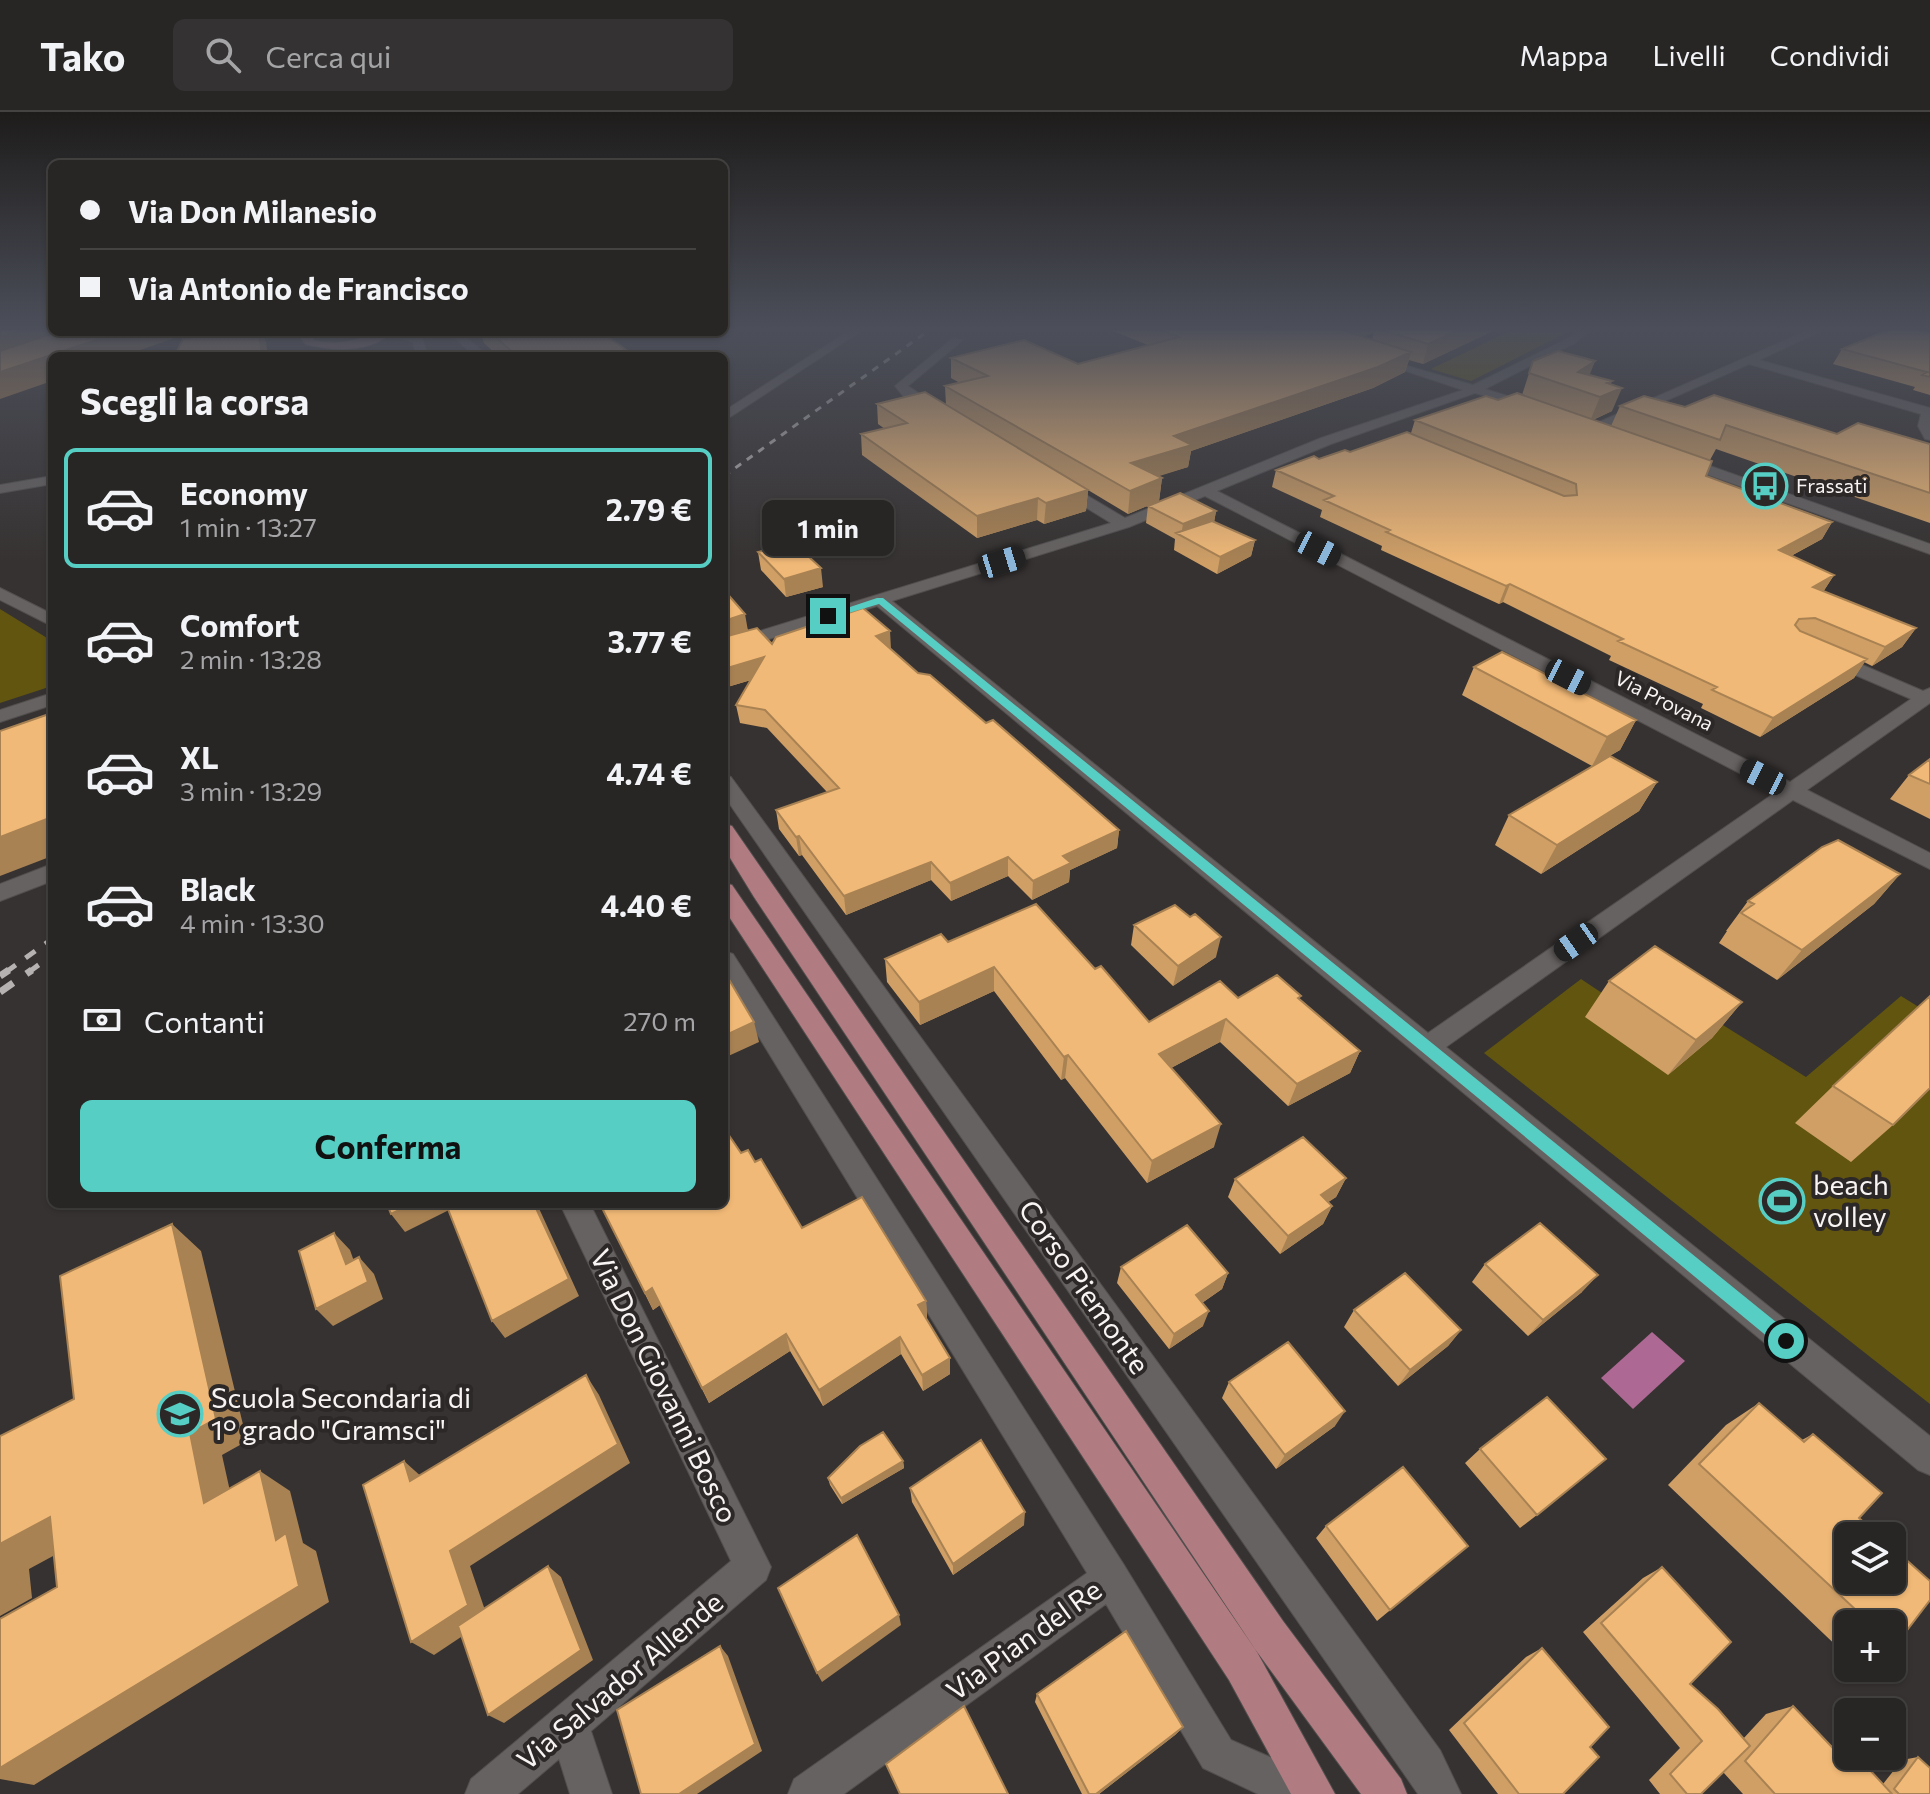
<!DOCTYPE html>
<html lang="it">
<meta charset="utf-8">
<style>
body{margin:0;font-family:Commissioner,sans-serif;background:#343232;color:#f1f3f6;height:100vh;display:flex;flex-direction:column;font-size:30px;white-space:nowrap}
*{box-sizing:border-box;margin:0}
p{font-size:26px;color:#a5a5a7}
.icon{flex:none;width:44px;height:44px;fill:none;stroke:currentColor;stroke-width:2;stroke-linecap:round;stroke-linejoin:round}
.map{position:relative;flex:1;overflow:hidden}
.drawer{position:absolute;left:48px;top:240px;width:680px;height:856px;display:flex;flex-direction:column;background:#282625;border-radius:12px;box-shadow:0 2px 6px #0004,0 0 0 2px #444342}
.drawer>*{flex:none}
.hud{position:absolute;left:48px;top:48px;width:680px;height:176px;border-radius:12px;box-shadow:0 2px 6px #0004,0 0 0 2px #444342;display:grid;align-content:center;height:176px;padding:0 32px;background:#282625}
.controls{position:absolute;left:1834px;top:1410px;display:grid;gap:16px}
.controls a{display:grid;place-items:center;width:72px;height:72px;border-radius:12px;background:#282625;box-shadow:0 2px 6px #0004,0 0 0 2px #444342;font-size:40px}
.end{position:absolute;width:36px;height:36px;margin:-18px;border:10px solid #56cec4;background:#111;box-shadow:0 0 0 4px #111}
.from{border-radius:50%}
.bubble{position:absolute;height:56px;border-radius:12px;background:#282625;box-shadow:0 2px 6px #0004,0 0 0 2px #444342;font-size:26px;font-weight:700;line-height:56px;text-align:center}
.car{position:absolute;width:24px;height:48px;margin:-24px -12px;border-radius:10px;box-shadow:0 0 6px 2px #0007;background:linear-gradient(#222 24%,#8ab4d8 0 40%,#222 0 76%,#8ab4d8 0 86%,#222 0)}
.hud b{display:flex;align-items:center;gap:28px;height:76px;font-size:30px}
.hud b+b{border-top:2px solid #444342}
.hud i{width:20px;height:20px;background:#f1f3f6}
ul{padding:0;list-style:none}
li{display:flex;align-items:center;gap:24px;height:120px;margin:0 16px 12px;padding:0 16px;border:4px solid transparent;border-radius:12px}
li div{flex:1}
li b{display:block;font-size:30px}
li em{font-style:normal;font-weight:700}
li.selected{border-color:#56cec4}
li>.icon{width:72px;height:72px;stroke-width:1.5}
h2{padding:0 32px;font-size:36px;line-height:96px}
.pay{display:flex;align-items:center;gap:20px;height:88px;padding:0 32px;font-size:30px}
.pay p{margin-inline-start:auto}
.button{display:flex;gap:16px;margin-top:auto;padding:16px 32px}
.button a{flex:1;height:92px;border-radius:12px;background:#56cec4;color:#111;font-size:32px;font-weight:700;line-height:92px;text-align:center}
header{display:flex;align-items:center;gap:48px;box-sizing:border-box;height:112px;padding:0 40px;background:#282625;border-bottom:2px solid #444342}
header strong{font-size:38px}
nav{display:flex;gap:44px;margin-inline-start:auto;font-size:28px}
.search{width:560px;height:72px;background:#343232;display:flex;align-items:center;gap:20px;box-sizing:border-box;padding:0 28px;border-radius:12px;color:#a5a5a7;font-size:30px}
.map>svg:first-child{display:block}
</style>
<header>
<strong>Tako</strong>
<div class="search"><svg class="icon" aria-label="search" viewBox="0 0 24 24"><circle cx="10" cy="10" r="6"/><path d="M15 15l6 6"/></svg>Cerca qui</div>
<nav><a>Mappa</a><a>Livelli</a><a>Condividi</a></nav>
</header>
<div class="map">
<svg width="1930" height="1682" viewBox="0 0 1930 1682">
<rect width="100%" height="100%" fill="#363231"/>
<path fill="#61550f" d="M1514,217H1568L1560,224L1471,269L1431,257Z
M0,497L52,529V574L0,591Z
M1643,863L1806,965L1901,884L1930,902V1292L1484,941L1581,867L1611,887Z"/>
<path fill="#ad6894" d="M1652,1220L1685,1249L1633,1297L1601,1266Z"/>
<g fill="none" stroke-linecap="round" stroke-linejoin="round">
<g stroke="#514e4d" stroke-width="2">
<path id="minor" d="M852,217H864L724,309V299Z
M1580,217H1592L1575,231L1485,277L1540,294V300L1475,281L1331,332L1217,379L1790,670L1911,587L1825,550L1822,546L1825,542H1837L1923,579L1930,576V591L1807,678L1930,741V757L1793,688L1446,935L1930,1324V1363L1918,1358L877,494L724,541V530L1111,411L1056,377V371H1066L1125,406L1321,326L1463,278L1373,248V244L1473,273L1567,227ZM1205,384L1776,680L1428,921L892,489L1129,415Z
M1811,217H1825L1759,248L1930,296V328L1925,327L1918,314L1921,302L1749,252L1595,320L1583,317Z
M272,220H299L178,244H162L189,233Z
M397,220L422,226L428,244H416L413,230L382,221Z
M449,220H461L487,244H474Z
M953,226L963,228L908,274L941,296V302L937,303L903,284L895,274Z
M1675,345H1685L1930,432V442L1675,351Z
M52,364V372L0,381V373Z
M0,476L52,502V514L0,488Z
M52,581V593L0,610V598Z
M724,663L731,665L1440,1638L1461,1682H1418L724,684Z
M52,752V769L0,789V772Z
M724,839L733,842L1124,1453L1231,1628L1320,1667L1326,1682H1258L1203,1656L1106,1492L844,1682H788L794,1667L1087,1461L724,868Z
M560,1092H590L771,1455L766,1468L591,1619L612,1682H570L559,1647L518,1682H465L471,1667L731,1449Z"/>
</g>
<g stroke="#514e4d" stroke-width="2">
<path id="major" d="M304,220H315L313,228C350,237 363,220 393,220C370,241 334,240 305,232L300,225Z
M724,712L732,714L1283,1509L1401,1667L1407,1682H1361L1255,1537L754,785L724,736Z
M724,771L732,773L1257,1540L1335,1682H1291L1229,1568L724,797Z"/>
</g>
<use href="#minor" fill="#666261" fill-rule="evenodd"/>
<use href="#major" fill="#b07b81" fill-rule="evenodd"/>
<path stroke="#b5b2b1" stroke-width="3" stroke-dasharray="7 7" stroke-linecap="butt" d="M724,364L931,217"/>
<path stroke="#b5b2b1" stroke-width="5" stroke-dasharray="12 12" stroke-linecap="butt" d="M6,860L52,827
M29,860L52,843"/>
<path stroke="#b5b2b1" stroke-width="7" stroke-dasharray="16 16" stroke-linecap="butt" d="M0,864L9,858
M0,880L32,858"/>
</g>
<path fill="#cf9f66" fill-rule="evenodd" d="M1108,217H1497L1423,252L1409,248L1405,260L1373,276L1191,339L1188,355L1157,364L1162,366L1159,389L1128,402L1088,378L1086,399L1044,412L1037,408L977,426L862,343L861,322L885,317L878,312L877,292L946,293L945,274L960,271L951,266V246L1078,252L1148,233ZM1374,220L1372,228L1363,225Z
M480,220H602L626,238L628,244H498L484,231Z
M1930,221V283L1913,278L1915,275L1833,252L1842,237Z
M1533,249H1595L1589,263L1612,269L1610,272L1612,299L1593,308L1611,314L1620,294L1685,295L1837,322L1930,332V411L1716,337L1710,348L1706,364L1832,410L1822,427L1791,444L1834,463L1823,480L1916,516L1902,535L1872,554L1864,550L1854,566L1760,625L1701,596L1703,592L1609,548L1611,544L1503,490L1499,492L1381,438L1382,434L1320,405L1322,398L1272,375L1276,358L1350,340L1411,321L1415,308L1522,283Z
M1148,394L1216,399L1214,410L1255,428L1251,444L1217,462L1174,438L1175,427L1146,411Z
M758,440L823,475L786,485L761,458Z
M724,478L748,518L772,532L891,537H890L918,561L986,611L1119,718L1117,736L1070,758L1069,770L1032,788L1008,764L951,789L931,768L846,803L802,743L799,744L779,717L776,698L827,680L767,616L740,611L736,593L751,568L724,576Z
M1474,555L1636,608L1620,638L1592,654L1462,583Z
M1930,647V707L1890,687L1909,663Z
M1657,670L1639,699L1541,762L1495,733L1509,703Z
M1900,762L1874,792L1777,868L1719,831L1727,819H1726L1748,789Z
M1134,813L1216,845L1173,874L1131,833Z
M948,830L1095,857L1149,910L1238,886L1300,887L1360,939L1350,961L1288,994L1220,930L1171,956L1214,1035L1147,1071L1065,966L1061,968L994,879L920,913L887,870L885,847Z
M1609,869L1742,890L1712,926L1668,963L1585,905Z
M1833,974L1893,1013L1851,1050L1795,1011Z
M741,1041L755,1050L802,1116L926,1189L927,1206H926L950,1262L923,1279L901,1242L823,1294L790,1239L709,1291L660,1193L653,1198L600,1092Z
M1346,1066L1336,1085L1328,1090L1332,1094L1323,1112L1280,1142L1228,1085L1235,1067Z
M1485,1152L1582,1180L1528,1224L1472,1170Z
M1121,1155L1228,1161L1222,1177L1202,1191L1203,1214L1169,1237L1117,1171Z
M1354,1198L1461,1218L1448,1234L1398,1274L1344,1215Z
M1229,1270L1335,1314L1276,1357L1222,1286Z
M1759,1291L1802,1328L1813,1322L1882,1381L1859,1406L1879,1424H1848V1468H1892V1435L1930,1469V1488L1895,1534L1892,1535V1512H1848V1545L1668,1373L1726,1313Z
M1480,1337L1537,1403L1520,1416L1465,1351Z
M903,1349L904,1356L842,1392L830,1373L828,1366Z
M910,1376L1024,1413L953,1463L912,1390Z
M1326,1414L1468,1434L1377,1509L1316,1426Z
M1662,1455L1690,1572L1743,1627L1766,1602L1793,1594L1843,1646L1857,1644L1883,1672L1902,1648L1918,1645L1930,1682H1743L1723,1660L1701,1682H1660L1649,1668L1680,1636L1583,1520L1643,1466Z
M1542,1536L1590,1635L1563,1682H1498L1449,1618L1526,1545Z
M1037,1582L1183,1615L1175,1623L1099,1682H1082L1035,1590Z"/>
<path fill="#a98253" d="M27,217H52V220H95L0,251V225Z
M1354,217H1375L1374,220L1351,230Z
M1462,217H1497L1423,252L1428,232Z
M120,220H192L123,244H52V269L0,287V260Z
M196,220H253L200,228Z
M259,220H262L266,230L268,244H257Z
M626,238L628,244H596Z
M1411,240L1405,260L1373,276L1191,339L1188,355L1128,374L1131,351L1174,324Z
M1595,249L1586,272L1578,260Z
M1612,269L1606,282L1622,276L1612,299L1590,309L1600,285L1607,271Z
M1162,366L1159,389L1128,402L1130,379Z
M1088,378L1086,399L1044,412L1046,391Z
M1038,386L1037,408L977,426V404Z
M1216,399L1213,417L1181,424L1183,412Z
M1832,410L1822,427L1768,456L1779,438Z
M1255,428L1251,444L1217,462L1220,445Z
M821,456L823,475L786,485L784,467Z
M1834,463L1823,480L1813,475Z
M1510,472L1503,490L1499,492L1506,474Z
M745,502L748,519L724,527V509Z
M1916,516L1902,535L1872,554L1885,535Z
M890,519L891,537L877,542L876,524Z
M764,545L767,563L724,576V557Z
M1867,547L1854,566L1760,625L1773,606Z
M1636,608L1620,638L1592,654L1607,625Z
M1657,670L1639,699L1541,762L1557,733Z
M52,705V744L0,764V725Z
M1119,718L1117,736L1070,758L1069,770L1032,788L1033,769L1063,744Z
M799,724L802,743L799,744L796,725Z
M1008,745V764L951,789L950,771Z
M931,750V768L846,803L844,784Z
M1900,762L1874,792L1777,868L1802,838Z
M1221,825L1216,845L1173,874L1178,854Z
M994,855V879L920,913L919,890Z
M1742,890L1712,926L1668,963L1696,928Z
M1226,907L1220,930L1154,965L1159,942Z
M754,910L759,930L724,946V924Z
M1360,939L1350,961L1288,994L1297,972Z
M1068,943L1065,966L1061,968L1064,945Z
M1221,1012L1214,1035L1147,1071L1152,1049Z
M1346,1066L1336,1085L1312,1101L1321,1083Z
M412,1092H451L453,1096L405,1120L391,1102Z
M534,1092H537L579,1184L505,1226L492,1209Z
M1332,1094L1323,1112L1280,1142L1288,1124Z
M172,1112L201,1139L247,1329L222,1343L237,1411L204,1391L190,1321Z
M334,1121L350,1138L361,1169L346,1152Z
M359,1145L374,1162L383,1187L333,1214L316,1197Z
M1228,1161L1222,1177L1190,1199L1196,1183Z
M1598,1163L1582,1180L1528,1224L1543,1208Z
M652,1176L660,1193L653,1198L645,1181Z
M926,1189L927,1206L919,1210L918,1193Z
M1209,1199L1203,1214L1169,1237L1174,1222Z
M1461,1218L1448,1234L1398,1274L1410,1258Z
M786,1222L790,1239L709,1291L702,1276Z
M900,1225L901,1242L823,1294L819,1278Z
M950,1246V1262L923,1279L922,1263Z
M586,1263L599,1283L630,1351L470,1454L488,1507L434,1543L411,1530L450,1439Z
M1345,1299L1335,1314L1276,1357L1285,1343Z
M404,1349L424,1367L410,1369Z
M903,1349L904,1356L842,1392L841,1386Z
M260,1359L290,1379L303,1431L316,1439L329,1490L34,1673L0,1667V1656L276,1428Z
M1025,1400L1024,1413L953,1463V1452Z
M50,1405L90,1424L29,1457L32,1486L0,1504V1432Z
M548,1454L561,1465L593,1548L504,1611L488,1603Z
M899,1503L901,1513L822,1570L817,1561Z
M720,1534L728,1544L762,1639L697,1682H679Z
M1183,1615L1175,1623L1099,1682H1096Z"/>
<path fill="#f1b977" stroke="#a98253" stroke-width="2" d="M0,217H27L0,225Z
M1159,217H1339L1411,240L1378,255L1174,324L1192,333L1131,351L1162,366L1130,379L945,274L988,264L951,246L1024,228L1078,252L1179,225Z
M1378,217H1462L1428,232Z
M1891,217H1912L1930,221V265L1922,263L1927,260L1842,237Z
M57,220H120L0,260V239Z
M220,220H259L262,243L257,244H175L183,227Z
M490,220H602L626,238L596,244H517Z
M1558,239L1595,249L1578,260L1612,269L1607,271L1622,276L1600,285L1529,261L1533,249Z
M925,280L1088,378L1046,391L1038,386L977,404L861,322L907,311L877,292Z
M1517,281L1712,349L1706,364L1832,410L1779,438L1834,463L1813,475L1916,516L1885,535L1815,506L1799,507L1795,513L1800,519L1867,547L1773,606L1712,578L1717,575L1618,529L1623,527L1510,472L1506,474L1386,420L1390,418L1324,388L1334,384L1276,358L1314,344L1319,347L1345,338L1350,340L1407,320L1564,384L1577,383L1576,372L1415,308L1486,284L1498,288Z
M1714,283L1837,322L1858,311L1930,332V381L1726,313L1720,328L1620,294L1644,284L1685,295Z
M49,376H52L51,419Z
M1180,381L1216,399L1183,412L1148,394Z
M1212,409L1255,428L1220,445L1176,421Z
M794,431L821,456L784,467L758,440Z
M724,478L745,502L724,509Z
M863,496L890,519L876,524L918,561L930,563L986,611L993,608L1119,718L1063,744L1071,751L1033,769L1008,745L950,771L931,750L844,784L799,724L796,725L776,698L839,676L765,598L736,593L764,545L724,557V525L757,516L772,532L776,525Z
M1502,540L1636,608L1607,625L1474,555Z
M52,601V705L0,725V619Z
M1610,644L1657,670L1557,733L1509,703Z
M1930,647V672L1909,663Z
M1838,728L1900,762L1802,838L1741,801L1754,792L1748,789L1822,735Z
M1036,792L1095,857L1101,854L1149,910L1220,869L1238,886L1277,863L1301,884L1298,886L1360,939L1297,972L1226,907L1159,942L1221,1012L1152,1049L1068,943L1064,945L994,855L919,890L885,847L941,822L948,830Z
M1175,793L1190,805L1195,802L1221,825L1178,854L1134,813Z
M1655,834L1742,890L1696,928L1609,869Z
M724,859L754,910L724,924Z
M1930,884V976L1893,1013L1833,974Z
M724,1016L741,1041L748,1038L755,1050L761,1047L802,1116L862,1085L926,1189L918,1193L950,1246L922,1263L900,1225L819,1278L786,1222L702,1276L652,1176L645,1181L600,1092H724Z
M1303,1025L1346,1066L1321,1083L1332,1094L1288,1124L1235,1067Z
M387,1092H412L391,1102Z
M446,1092H534L569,1167L492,1209Z
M1540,1111L1598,1163L1543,1208L1485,1152Z
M172,1112L216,1307L190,1321L204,1391L260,1359L276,1428L286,1421L299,1474L0,1656V1507L57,1475L50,1405L0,1432V1324L74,1287L60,1164Z
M1187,1113L1228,1161L1196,1183L1209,1199L1174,1222L1121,1155Z
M334,1121L346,1152L359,1145L368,1170L316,1197L299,1139Z
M1405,1161L1461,1218L1410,1258L1354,1198Z
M1288,1230L1345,1299L1285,1343L1229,1270Z
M586,1263L618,1332L450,1439L468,1493L411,1530L363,1373L404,1349L410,1369Z
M1547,1285L1606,1347L1537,1403L1480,1337Z
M1759,1291L1804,1330L1813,1322L1882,1381L1859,1406L1879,1424H1848V1468H1892V1435L1930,1469V1488L1895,1534L1892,1531V1512H1871L1699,1352Z
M883,1320L903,1349L841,1386L828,1366L860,1334Z
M981,1328L1025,1400L953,1452L910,1376Z
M1403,1355L1468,1434L1390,1498L1326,1414Z
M857,1423L899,1503L817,1561L778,1476Z
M548,1454L581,1538L488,1603L458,1514Z
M1662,1455L1731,1530L1690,1572L1718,1597L1750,1634L1701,1682H1687L1670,1662L1702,1629L1601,1511Z
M1126,1519L1183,1615L1096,1682H1089L1037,1582Z
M720,1534L755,1632L679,1682H641L617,1598Z
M1542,1536L1609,1615L1590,1635L1599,1645L1563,1682H1519L1464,1611Z
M964,1594L1008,1682H900L886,1652Z
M1793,1594L1848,1652L1855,1644H1857L1892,1682H1775L1745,1649Z
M1918,1645L1930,1656V1682H1899L1894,1677Z"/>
<linearGradient id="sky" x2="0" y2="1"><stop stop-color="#1e1c1b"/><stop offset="0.48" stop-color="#4c4f5a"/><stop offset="1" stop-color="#4c4f5a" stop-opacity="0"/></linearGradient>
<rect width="1930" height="452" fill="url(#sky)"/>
<path fill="#56cec4" d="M877,486H883L1792,1223L1795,1229L1792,1235L1786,1237L1780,1235L879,492L828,507L823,504Z"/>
<defs>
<g id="bus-ring" transform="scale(2.3)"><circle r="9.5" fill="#2c2827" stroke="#56cec4" stroke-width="1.5"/><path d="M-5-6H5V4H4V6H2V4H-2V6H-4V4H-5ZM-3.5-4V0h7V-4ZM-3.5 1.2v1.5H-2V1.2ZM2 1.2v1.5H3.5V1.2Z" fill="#56cec4"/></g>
<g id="stadium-ring" transform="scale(2.3)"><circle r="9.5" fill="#2c2827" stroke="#56cec4" stroke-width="1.5"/><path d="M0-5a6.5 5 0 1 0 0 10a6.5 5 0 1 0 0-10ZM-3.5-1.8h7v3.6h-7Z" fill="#56cec4"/></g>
<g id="school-ring" transform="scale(2.3)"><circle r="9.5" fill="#2c2827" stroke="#56cec4" stroke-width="1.5"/><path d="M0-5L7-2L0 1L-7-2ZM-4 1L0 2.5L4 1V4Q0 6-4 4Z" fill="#56cec4"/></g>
</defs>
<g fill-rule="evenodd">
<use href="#bus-ring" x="1765" y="374"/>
<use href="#stadium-ring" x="1782" y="1089"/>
<use href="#school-ring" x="180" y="1302"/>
</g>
<g text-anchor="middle" stroke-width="8" stroke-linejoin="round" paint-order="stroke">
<g font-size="20" fill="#f7f4f3" stroke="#2c2827" text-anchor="start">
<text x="1796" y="381">Frassati</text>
</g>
<g font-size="20" fill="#f7f4f3" stroke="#2c2827">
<text transform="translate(1664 589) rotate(27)" y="7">Via Provana</text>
</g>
<g font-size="28" fill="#f7f4f3" stroke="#2c2827" text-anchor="start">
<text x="1813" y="1083">beach<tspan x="1813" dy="32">volley</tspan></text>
<text x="211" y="1296">Scuola Secondaria di<tspan x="211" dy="32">1° grado "Gramsci"</tspan></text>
</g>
<g font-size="28" fill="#f7f4f3" stroke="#2c2827">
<text transform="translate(1084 1175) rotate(55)" y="10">Corso Piemonte</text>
<text transform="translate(664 1274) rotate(64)" y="10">Via Don Giovanni Bosco</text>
<text transform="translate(1024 1528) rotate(-36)" y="10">Via Pian del Re</text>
<text transform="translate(620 1569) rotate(-40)" y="10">Via Salvador Allende</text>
</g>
</g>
</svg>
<div class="controls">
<a><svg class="icon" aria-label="layers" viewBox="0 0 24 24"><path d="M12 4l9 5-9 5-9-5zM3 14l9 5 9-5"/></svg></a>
<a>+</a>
<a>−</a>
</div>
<i class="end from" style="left:1786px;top:1229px"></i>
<i class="end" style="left:828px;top:504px"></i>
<div class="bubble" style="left:762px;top:388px;width:132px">1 min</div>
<i class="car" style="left:1318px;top:437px;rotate:117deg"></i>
<i class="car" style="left:1002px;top:450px;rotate:73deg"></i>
<i class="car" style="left:1568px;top:565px;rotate:117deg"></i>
<i class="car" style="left:1763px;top:665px;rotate:297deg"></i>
<i class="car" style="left:1576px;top:830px;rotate:235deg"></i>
<div class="hud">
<b><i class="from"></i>Via Don Milanesio</b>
<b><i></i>Via Antonio de Francisco</b>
</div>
<section class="drawer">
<h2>Scegli la corsa</h2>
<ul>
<li class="selected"><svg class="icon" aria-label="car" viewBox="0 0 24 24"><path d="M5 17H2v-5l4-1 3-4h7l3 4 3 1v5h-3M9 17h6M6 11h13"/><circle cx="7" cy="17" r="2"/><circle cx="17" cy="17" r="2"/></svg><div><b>Economy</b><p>1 min · 13:27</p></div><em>2.79 €</em></li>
<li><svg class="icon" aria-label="car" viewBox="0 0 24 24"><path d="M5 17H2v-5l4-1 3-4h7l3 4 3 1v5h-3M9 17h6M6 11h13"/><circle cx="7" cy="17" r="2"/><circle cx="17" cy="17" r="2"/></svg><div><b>Comfort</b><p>2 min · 13:28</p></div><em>3.77 €</em></li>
<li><svg class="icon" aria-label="car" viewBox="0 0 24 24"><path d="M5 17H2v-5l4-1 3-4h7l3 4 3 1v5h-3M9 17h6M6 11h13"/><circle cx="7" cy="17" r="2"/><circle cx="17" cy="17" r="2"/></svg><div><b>XL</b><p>3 min · 13:29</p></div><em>4.74 €</em></li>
<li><svg class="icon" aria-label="car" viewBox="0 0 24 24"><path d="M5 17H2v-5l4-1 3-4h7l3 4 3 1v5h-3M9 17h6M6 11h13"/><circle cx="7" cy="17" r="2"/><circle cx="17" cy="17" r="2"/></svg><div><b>Black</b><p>4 min · 13:30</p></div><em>4.40 €</em></li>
</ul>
<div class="pay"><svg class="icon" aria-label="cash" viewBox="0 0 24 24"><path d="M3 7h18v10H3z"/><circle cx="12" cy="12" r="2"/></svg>Contanti<p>270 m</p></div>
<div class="button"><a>Conferma</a></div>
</section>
</div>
